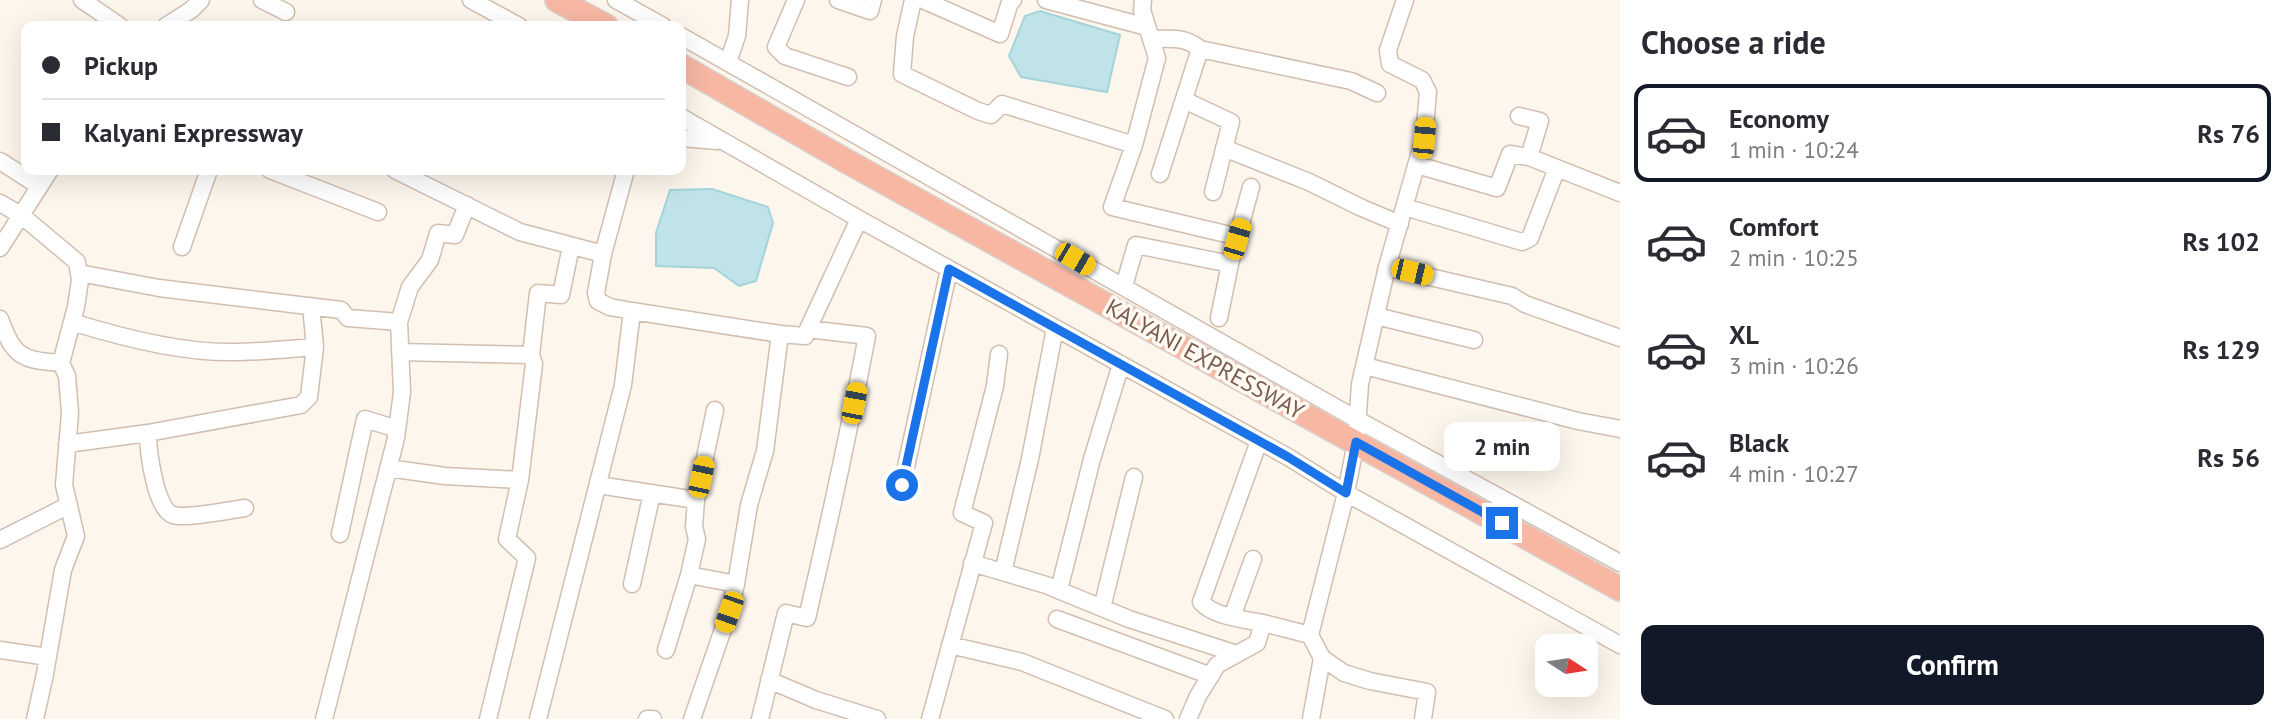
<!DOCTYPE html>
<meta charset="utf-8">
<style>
body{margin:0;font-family:"PT Sans",sans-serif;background:#f2f2f3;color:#2b2b33;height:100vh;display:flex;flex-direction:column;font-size:26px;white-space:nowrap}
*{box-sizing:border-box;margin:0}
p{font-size:23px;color:#7c7c81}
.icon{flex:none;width:38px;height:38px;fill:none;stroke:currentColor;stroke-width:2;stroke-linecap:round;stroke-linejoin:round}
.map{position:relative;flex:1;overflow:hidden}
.details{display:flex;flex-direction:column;background:#fff;width:665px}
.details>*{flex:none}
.guide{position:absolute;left:21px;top:21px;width:665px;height:154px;border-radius:14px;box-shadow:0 7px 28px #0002;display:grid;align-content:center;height:154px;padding:0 21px;background:#fff}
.needle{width:46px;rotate:102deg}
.controls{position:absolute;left:1535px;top:634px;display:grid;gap:14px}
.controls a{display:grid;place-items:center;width:63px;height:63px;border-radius:14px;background:#fff;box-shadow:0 7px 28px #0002;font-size:35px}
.end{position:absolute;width:32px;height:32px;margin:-16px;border:9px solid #1a73e8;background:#fff;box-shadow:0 0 0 4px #fff}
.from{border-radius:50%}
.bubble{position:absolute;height:49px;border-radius:14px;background:#fff;box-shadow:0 7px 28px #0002;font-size:23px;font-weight:600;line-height:49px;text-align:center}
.car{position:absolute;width:21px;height:42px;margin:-21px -10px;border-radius:9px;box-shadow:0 0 5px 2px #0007;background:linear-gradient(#f5c518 24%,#345 0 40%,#f5c518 0 76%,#345 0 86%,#f5c518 0)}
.guide b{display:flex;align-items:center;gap:24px;height:66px;font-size:26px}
.guide b+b{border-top:2px solid #e1e1e2}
.guide i{width:18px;height:18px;background:#2b2b33}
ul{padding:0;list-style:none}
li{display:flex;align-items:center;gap:21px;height:98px;margin:0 14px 10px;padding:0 7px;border:4px solid transparent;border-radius:14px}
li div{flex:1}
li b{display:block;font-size:26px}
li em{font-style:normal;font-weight:600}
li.on{border-color:#111827}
li>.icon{width:63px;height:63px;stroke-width:1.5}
h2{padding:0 21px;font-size:32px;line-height:84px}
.primary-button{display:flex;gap:14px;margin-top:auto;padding:14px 21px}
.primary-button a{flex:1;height:80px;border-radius:14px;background:#111827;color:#fff;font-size:28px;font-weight:600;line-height:80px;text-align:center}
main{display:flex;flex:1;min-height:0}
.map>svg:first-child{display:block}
</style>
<main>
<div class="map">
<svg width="1620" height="719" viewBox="0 0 1620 719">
<rect width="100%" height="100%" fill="#fdf6ec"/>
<path fill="#bfe3e8" stroke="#a5d3da" stroke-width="2" d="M1040,11L1120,35L1107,92L1021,77L1009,56L1025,16Z
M712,189L768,207L773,223L756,281L739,286L714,268L656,266V233L670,190Z"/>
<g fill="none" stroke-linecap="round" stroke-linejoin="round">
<g stroke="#d1beb0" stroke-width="19">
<path id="minor" d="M82,0L120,26
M262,0L286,12
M471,0L519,26
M616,0L663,26
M796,0L776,47L785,56L848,77
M838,0L870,11L873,0
M913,0L905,36L902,74L978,111L991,115L1002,104L1134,145L1157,58L1142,10L1143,0
M923,0L1000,34L1010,2L1013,0
M1046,0L1147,27
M166,26L191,10L201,0
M681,36L1358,420L1620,563
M1151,39C1169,39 1185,36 1200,49L1351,81L1377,93
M728,62L737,36L740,0
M1184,100L1231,122L1213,192
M1519,116L1540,121L1529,157L1620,193
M681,117L859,219L1288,457L1346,493L1620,645
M681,138L717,141
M1134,145L1112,207L1226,234
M1224,148L1309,182L1362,208L1400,224
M0,161L39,186
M1417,165L1497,188L1510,154L1529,157
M270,170L378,212
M395,170L520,232L603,254L596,293L598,301L610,307L632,311L623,385L538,719
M1160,174L1200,49
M0,203L21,215L77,262L80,280L76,307L61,363L67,376L70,413L64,485L76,536L63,570L45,674L35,719
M1405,207L1522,242L1530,238L1557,168
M182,247L209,170
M0,248L50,170
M603,254L626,170
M1387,267L1512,296L1525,304L1620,338
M79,273L159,288L341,310L348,318L399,322
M1124,286L1136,245L1230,264
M632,311L780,334
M1376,316L1474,340
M1219,318L1230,264L1251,187
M0,319C14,357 21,360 61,363
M72,322C120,337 182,353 233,352C260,352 287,349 315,347
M400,352L531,355
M1365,366L1578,421L1620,429
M148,433C148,450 155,509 173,515C187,519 230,510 245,508
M1259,441L1201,602C1214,617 1244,619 1263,623
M67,444L148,433L301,405L309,397L315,347L311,306
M388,468L445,476L520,480L507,539L527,558L488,719
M520,480L534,364L531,355L538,293L561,295L571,246
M598,485L696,500L715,410
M902,485L949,269
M340,534L365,419L397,429
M0,540L69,505
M972,563L1046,585L1129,619L1237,654
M1003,572L1030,459L1055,328
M689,575L736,584L729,612L692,719
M632,584L652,493
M736,584L749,505L765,451L780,334L805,336L808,329
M1059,590L1092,459L1121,364
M1102,608L1134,477
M1232,617L1253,559
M1057,619L1211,676
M1310,635L1346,493L1356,442L1360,384L1387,267L1424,138L1428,92L1422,80L1390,64L1388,50L1405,0
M950,645L1022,662L1165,719
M0,650L48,657
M666,650L689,575L697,539L694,527L696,500
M1322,658L1344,673L1370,681L1427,692L1423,719
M769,680L816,700L877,719
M324,719L396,438L402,392L399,322L410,287L430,260L438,233L455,235L467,205
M647,719H653
M760,719L786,613L807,618C829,524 849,431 867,336L808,329L859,219
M930,719L984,523L962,513L995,386L999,354
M1188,719L1198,696L1217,665L1257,643L1263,623L1310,635L1322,658L1311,719"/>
</g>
<g stroke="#dad1cd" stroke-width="26">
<path id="highway" d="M557,0L606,26
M681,66L848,162L1620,589"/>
</g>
<use href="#minor" stroke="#fff" stroke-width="16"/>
<use href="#highway" stroke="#f7b7a3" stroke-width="23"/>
</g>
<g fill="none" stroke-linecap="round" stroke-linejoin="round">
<path stroke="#1a73e8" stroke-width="9" d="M902,485L949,269L1288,457L1346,493L1356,442L1502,523"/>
</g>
<g text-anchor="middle" stroke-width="7" stroke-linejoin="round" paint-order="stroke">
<g font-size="23" fill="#7a5c4d" stroke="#fffaf3">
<text transform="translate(1205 359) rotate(29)" y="8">KALYANI EXPRESSWAY</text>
</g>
</g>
</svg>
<div class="controls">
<a><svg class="needle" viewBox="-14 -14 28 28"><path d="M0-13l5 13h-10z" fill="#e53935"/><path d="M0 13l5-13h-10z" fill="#7c7c81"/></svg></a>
</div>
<i class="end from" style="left:902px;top:485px"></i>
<i class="end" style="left:1502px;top:523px"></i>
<div class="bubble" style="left:1444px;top:422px;width:116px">2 min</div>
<i class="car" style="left:1424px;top:138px;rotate:5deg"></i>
<i class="car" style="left:1237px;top:239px;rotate:16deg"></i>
<i class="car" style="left:1075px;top:259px;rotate:120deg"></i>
<i class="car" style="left:1412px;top:272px;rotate:103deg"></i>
<i class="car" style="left:854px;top:403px;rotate:11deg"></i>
<i class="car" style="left:701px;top:477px;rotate:12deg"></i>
<i class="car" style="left:729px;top:612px;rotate:199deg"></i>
<div class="guide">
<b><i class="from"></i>Pickup</b>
<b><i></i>Kalyani Expressway</b>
</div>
</div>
<section class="details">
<h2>Choose a ride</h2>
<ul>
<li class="on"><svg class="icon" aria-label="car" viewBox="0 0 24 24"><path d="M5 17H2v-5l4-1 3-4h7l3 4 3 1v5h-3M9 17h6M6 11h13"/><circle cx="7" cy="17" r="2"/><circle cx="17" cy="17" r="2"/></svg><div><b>Economy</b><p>1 min · 10:24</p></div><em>Rs 76</em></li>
<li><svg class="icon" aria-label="car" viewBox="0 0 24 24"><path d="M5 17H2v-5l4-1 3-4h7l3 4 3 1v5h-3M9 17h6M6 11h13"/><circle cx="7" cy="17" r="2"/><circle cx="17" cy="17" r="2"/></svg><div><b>Comfort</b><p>2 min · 10:25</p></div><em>Rs 102</em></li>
<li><svg class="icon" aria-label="car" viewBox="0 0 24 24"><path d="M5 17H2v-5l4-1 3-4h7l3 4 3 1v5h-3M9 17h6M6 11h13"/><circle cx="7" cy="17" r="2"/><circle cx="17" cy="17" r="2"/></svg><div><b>XL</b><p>3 min · 10:26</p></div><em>Rs 129</em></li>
<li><svg class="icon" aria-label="car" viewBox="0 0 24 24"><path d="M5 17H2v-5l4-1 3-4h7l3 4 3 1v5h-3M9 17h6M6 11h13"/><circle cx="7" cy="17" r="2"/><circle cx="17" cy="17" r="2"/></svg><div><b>Black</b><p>4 min · 10:27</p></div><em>Rs 56</em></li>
</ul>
<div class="primary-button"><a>Confirm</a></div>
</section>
</main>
